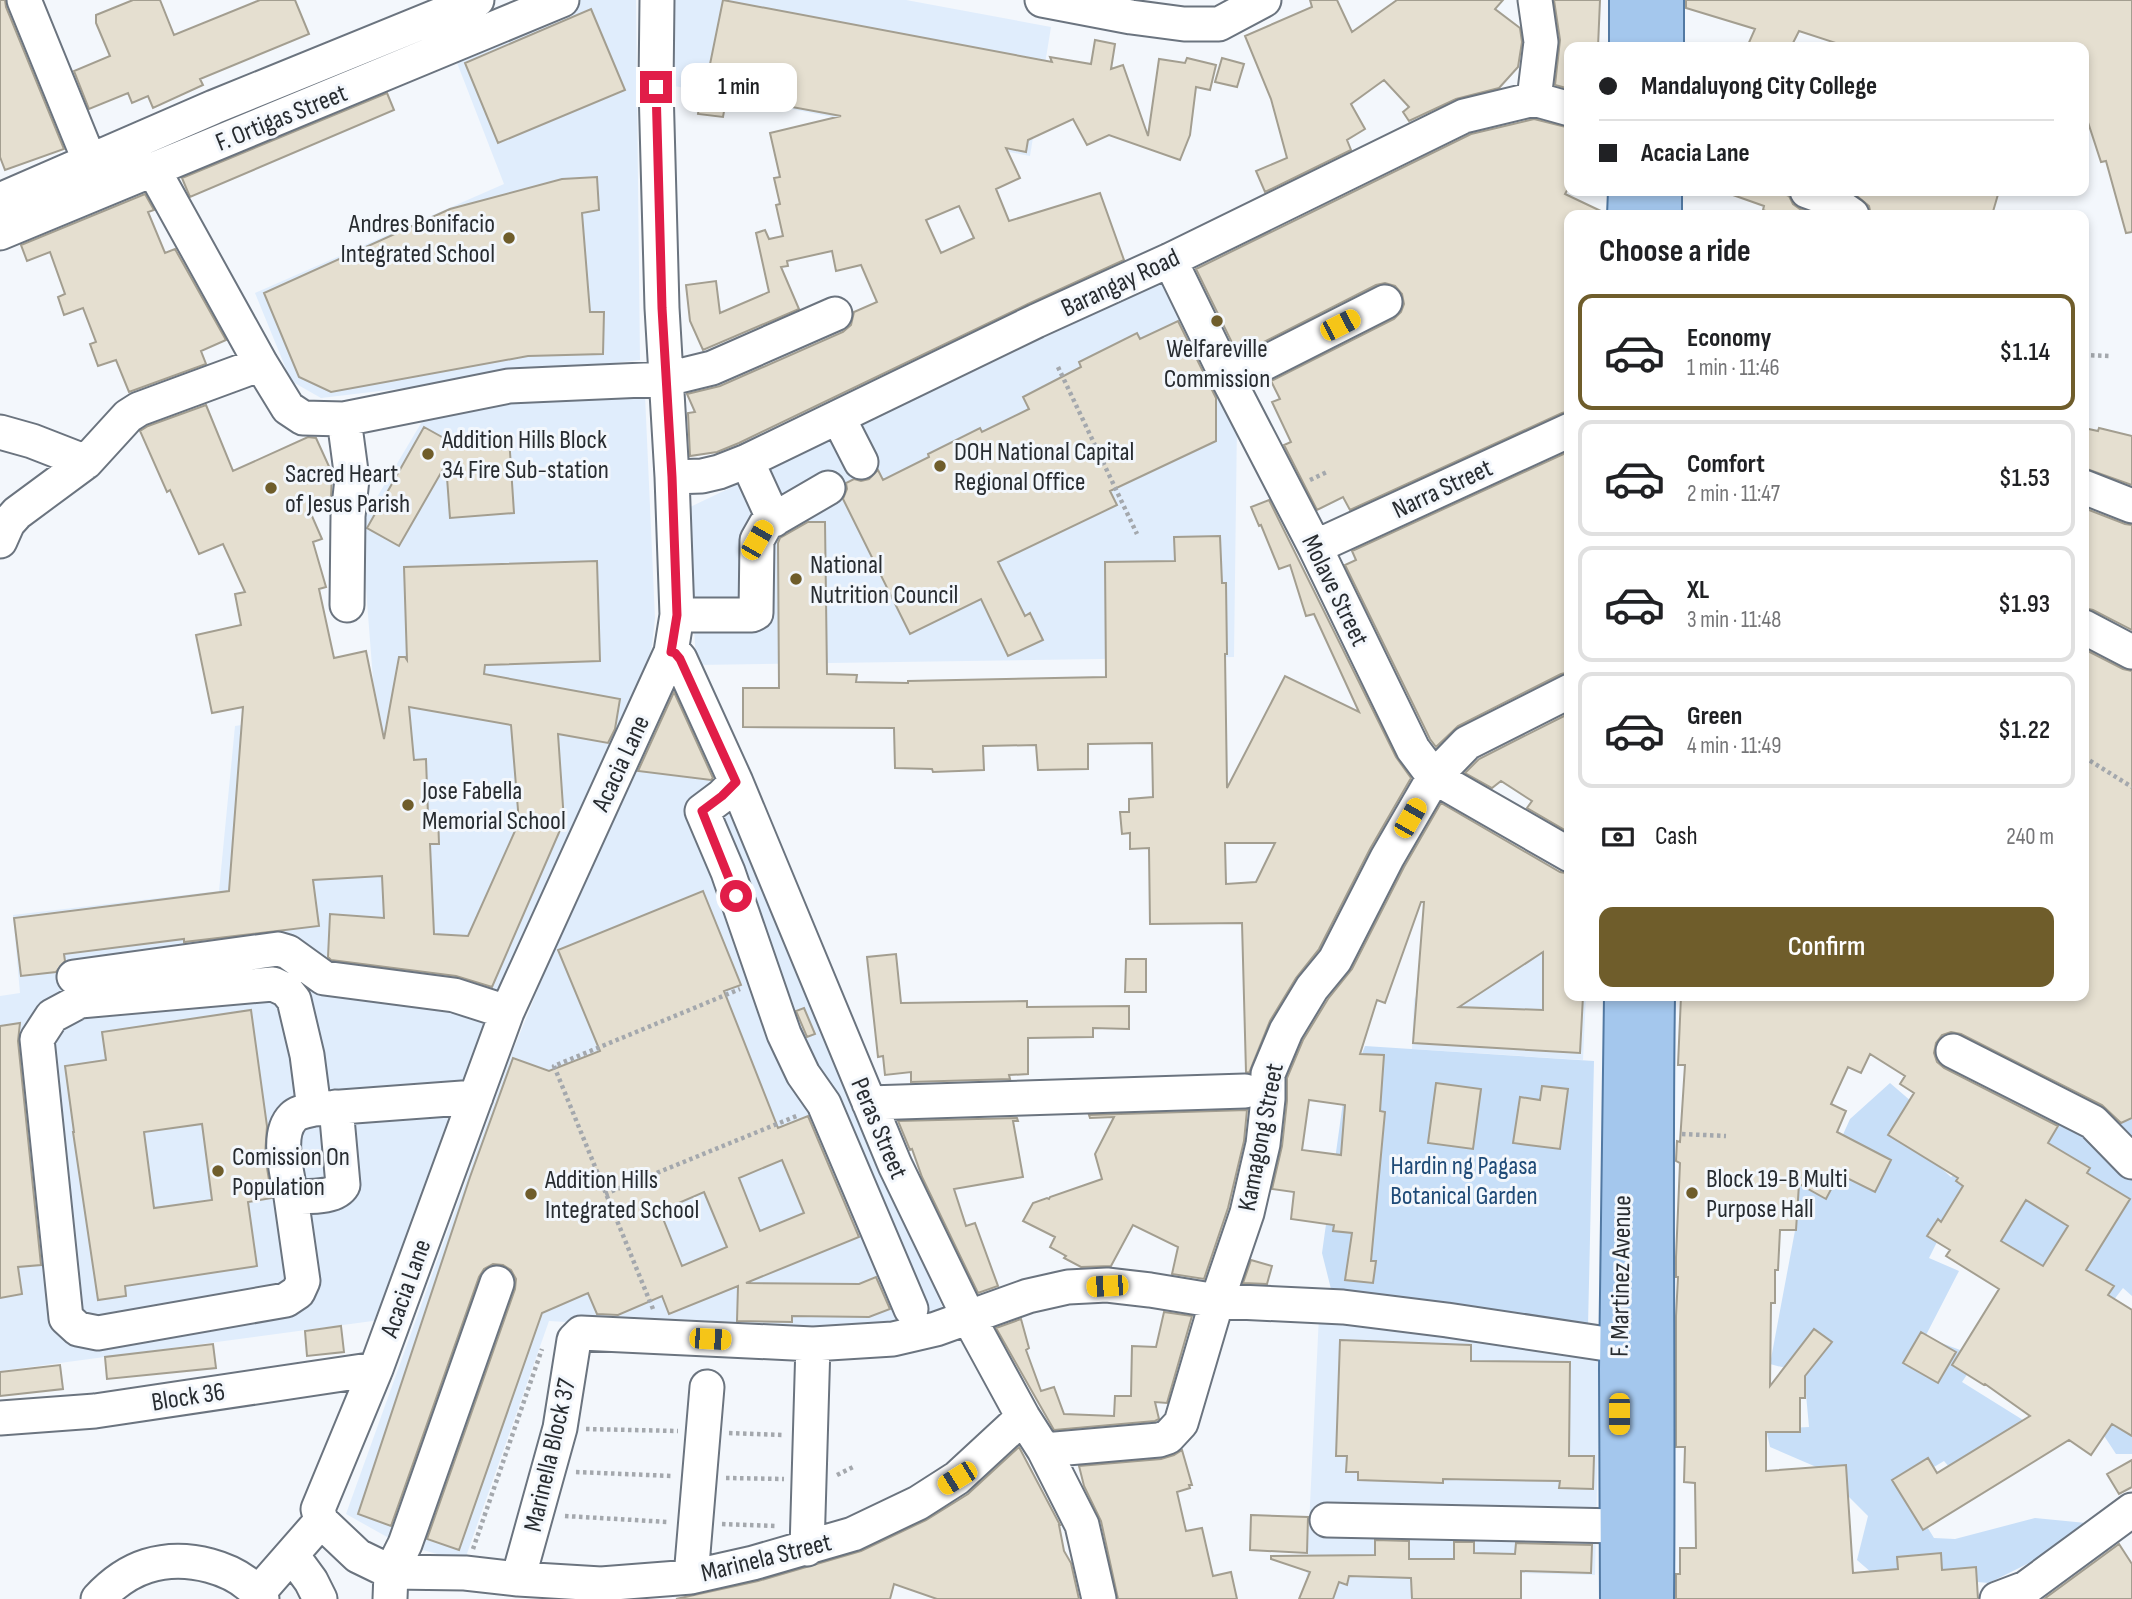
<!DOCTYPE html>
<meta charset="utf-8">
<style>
body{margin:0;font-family:"Sofia Sans Condensed",sans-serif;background:#f2f2f2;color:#202124;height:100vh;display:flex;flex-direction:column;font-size:26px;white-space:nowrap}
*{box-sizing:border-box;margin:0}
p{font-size:23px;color:#757577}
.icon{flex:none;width:38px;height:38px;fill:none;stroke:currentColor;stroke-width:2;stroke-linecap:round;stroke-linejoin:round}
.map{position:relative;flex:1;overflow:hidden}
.panel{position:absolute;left:1564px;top:210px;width:525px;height:791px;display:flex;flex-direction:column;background:#fff;border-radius:14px;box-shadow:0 4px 10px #0003}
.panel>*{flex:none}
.hud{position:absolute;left:1564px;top:42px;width:525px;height:154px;border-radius:14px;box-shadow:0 4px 10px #0003;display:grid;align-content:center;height:154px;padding:0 35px;background:#fff}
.end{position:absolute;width:32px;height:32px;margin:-16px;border:9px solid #e11d48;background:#fff;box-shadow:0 0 0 4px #fff}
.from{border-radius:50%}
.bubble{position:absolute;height:49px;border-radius:14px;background:#fff;box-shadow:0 4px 10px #0003;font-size:23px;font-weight:600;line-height:49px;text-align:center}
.car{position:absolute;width:21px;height:42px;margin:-21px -10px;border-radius:9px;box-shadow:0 0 5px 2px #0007;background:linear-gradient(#f5c518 24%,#345 0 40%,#f5c518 0 76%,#345 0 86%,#f5c518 0)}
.hud b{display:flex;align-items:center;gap:24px;height:66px;font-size:26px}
.hud b+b{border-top:2px solid #e0e0e0}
.hud i{width:18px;height:18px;background:#202124}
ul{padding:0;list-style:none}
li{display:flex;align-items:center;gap:21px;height:116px;margin:0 14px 10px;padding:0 21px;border:4px solid #e0e0e0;border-radius:14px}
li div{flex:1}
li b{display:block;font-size:26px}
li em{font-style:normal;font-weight:600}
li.active{border-color:#6f5d2b}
li>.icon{width:63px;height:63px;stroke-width:1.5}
h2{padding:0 35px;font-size:32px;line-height:84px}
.pay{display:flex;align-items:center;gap:18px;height:77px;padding:0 35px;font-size:26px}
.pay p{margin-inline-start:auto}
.button{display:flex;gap:14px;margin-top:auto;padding:14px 35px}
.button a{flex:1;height:80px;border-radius:14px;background:#6f5d2b;color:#fff;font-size:28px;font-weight:600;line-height:80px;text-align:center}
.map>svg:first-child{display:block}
</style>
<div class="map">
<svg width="2132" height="1599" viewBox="0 0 2132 1599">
<rect width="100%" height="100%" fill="#f3f7fc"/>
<path fill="#e0edfc" d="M581,0H636L640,360L321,398L291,381L255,293L504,184L454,55Z
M672,0H906L1051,27L1030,156L669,85Z
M1167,279L1237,422L1234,657L696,665L688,508Z
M645,395L655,618L652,646L638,696L380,1320L0,1371V996L20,993L13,915L219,891L235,726L375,705L361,524L423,420L508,399Z
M627,770L715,781L902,1209L946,1316L894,1327L839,1328L653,1327L549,1321L464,1562L396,1542L346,1514L512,1053Z
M1524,918L1570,996H1586L1583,1060L1412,1049L1414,999L1431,971Z
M1319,1315L1600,1351L1595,1575L1481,1572V1599H1334L1306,1589Z"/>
<path fill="#c8dff8" d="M1365,1046L1594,1061L1588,1327L1331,1289L1322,1253L1343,1102Z
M2132,1071V1296L2123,1288L2096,1323L2077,1264L2040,1266L1949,1218L1929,1258L1959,1271L1925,1337L1979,1357L1962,1382L2023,1420L1951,1469L1944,1461L1902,1486L1934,1538L1955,1539L2035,1518L2086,1523L2063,1546L1989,1583L1872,1573L1857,1560L1868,1516L1821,1469L1770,1447L1766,1429L1809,1427L1804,1373L1770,1364L1797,1220L1785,1172L1822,1181L1850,1119L1890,1083L1933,1120L1924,1153L1951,1177L1981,1157L2010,1147L2029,1101L2108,1116Z
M2132,1379V1454H2116L2095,1422Z"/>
<path fill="#e5dfd0" stroke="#a39e90" stroke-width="2" fill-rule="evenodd" d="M0,0H5L6,7L64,149L5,170L0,157Z
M133,0H160L174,35L260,0H295L309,34L200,79L203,85L153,108L148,96L132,103L128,93L89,109L74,71L110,56L96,23V15Z
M723,0L1052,62L1050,57L1091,64L1095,40L1115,44L1111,69L1123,65L1148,136L1159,59L1185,63L1187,58L1216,65L1210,90L1196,87L1190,135L1180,160L1109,135L1087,145L1073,119L1028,140L1026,152L1006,148L1020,178L996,189L1009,221L1100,193L1124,260L1028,304L739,443L717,452L690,456L688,413L695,412L687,394L720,386L843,332L851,325L854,312L877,302L861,265L836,271L832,251L787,261L788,266L781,267L799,309L703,350L690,321L686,285L716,281L720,313L769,292L756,233L765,230L769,239L783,236L776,205L780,204L774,178L780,177L770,133L841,116L727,95L723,117L698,114L701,93L704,94ZM959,206L974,238L941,253L926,220Z
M1310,0H1337L1352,32L1397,0H1503L1495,9L1520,28L1522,42L1518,67L1499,88L1456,99L1409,121L1403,112L1409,107L1384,80L1351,104L1365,129L1347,140L1351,150L1265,192L1256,171L1287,158L1271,99L1245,36L1312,7Z
M1554,0H1600L1598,47H1570V89L1555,85L1560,40Z
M1686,0H2132V232L2126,233L2106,161L2101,162L2084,110V47H1834L1836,43L1799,31L1791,47H1747L1755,29L1686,8Z
M591,9L625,90L498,143L465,63Z
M1222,58L1244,64L1237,87L1215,82Z
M387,93L394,110L190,197L187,190L182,178Z
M1534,119L1570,128V185L1565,194L1605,213V215H1570V411L1562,413L1350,510L1343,497L1317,510L1284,445L1291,442L1272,402L1280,399L1271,381L1394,319L1401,312L1404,304L1402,294L1395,286L1385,283L1376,285L1238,355L1196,269L1471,134Z
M597,177L599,210L582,213L590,312H604L603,354L528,356L331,392L299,377L264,293L450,209L562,179Z
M1730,191H1777L1789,196L1793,204L1800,209L1817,215H1776L1763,210L1764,206L1730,194Z
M1851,191H1999L1992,215H1871L1869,206Z
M145,194L154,210L148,212L165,253L175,249L226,340L201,351L206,364L129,392L116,360L98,366L90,344L96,342L83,308L64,315L58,297L65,294L50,252L27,261L21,245Z
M1178,321L1216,398V441L1110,491L1117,505L998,562L1025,616L1030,613L1043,640L1008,656L981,599L910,634L843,499L847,489L846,483L854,479L861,481L869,479L878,470L883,480L929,457L928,454L980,428L982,432L1029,409L1023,397L1081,367L1079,362L1137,333L1140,339Z
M206,405L233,471L308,437L316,438L332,473L331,497L308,507L322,539L313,542L326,587L319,589L334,658L366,651L384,739L399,657H405L407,660L404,567L597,561L600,661L485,665L484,674L620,699L615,729L608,743L558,734L564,821L492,987L456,976L331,960L328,957L330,914L384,918L382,876L313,880L319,926L184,942V939L64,954L65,961L56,972L21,976L14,918L229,891L243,707L212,713L196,635L241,625L235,594L245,592L223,544L199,554L170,490L167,492L140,431L148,426ZM409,707L511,725L519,822L468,936L434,934L430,844H439L438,815H428L426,759L414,760Z
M424,427L451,442L509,437L514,513L450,518L446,464L399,546L367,528Z
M2084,428L2098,431L2099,428L2132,436V485L2084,468Z
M1570,451V672L1561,674L1458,726L1436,747L1430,739L1345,565L1356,560L1352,551Z
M1269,500L1396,757L1411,778L1370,849L1319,949L1296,978L1270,1021L1249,1073L1246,1072L1242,923L1150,924L1149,848L1130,849V833L1122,834L1120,812H1129V799L1153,797L1152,743L1088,744V769L1038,770L1036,745L983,746L984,770L933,772L932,769L895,768L894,728L743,727V688H779L778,543L780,538L808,522H825L827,674L857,675L856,682L908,683V681L1106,677L1105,562L1175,561L1174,537L1220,536L1222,583H1226L1227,654H1225L1227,788L1285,676L1359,712L1314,614L1306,616L1290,565L1279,569L1261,525L1259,526L1251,507ZM1225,843H1275L1256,882L1226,884Z
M2084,508L2125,524L2132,525V630L2093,610L2084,608Z
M2084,649L2123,669L2132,671V1118L2121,1123L2102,1105L1961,1034L1951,1032L1942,1035L1936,1043L1934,1053L1937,1062L1944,1068L2058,1126L2048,1143L2090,1168L2087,1173L2130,1199L2086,1270L2114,1286L2108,1295L2132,1310V1436L2112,1424L2091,1455L2069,1440L1923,1530L1892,1480L1928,1458L1937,1473L2030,1416L1985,1384L1984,1385L1952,1365L1999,1289L1946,1256L1950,1250L1927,1236L1938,1219L1941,1222L1963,1186L1956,1181L1958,1178L1888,1135L1914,1093L1900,1084L1905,1076L1870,1054L1861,1073L1848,1067L1831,1104L1846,1111L1837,1132L1891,1160L1875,1192L1839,1174L1826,1199L1799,1184L1796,1230H1780L1778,1270H1775V1303H1771L1770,1386L1814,1329L1832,1342L1805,1376V1398H1800V1432H1766V1471L1846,1465L1853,1573L1898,1569L1897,1557L1941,1553L1942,1570L1976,1567L1978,1599H1676V1574H1680V1548H1696L1695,1483L1684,1482L1685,1447H1676V1316L1678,1277H1676V1257L1680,1163L1676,1161L1677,1141L1680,1142L1685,1065H1678L1681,996H2084ZM2026,1200L2068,1226L2043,1266L2001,1241Z
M674,692L713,778L711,780L638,771Z
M1570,713V833L1527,808L1532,801L1501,781L1492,788L1465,773L1479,759Z
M1441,803L1560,872L1570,874V996H1583L1580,1053L1413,1043L1424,902H1421L1385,1003L1377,1000L1360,1054L1384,1055L1380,1111L1385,1112L1371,1261H1376L1373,1283L1345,1280L1352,1233L1333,1231L1334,1225L1291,1219L1294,1192L1272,1189L1282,1146L1287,1101V1078L1303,1040L1328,999L1352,969L1404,867ZM1543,952V1010L1459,1007ZM1309,1100L1345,1105L1341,1155L1302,1150Z
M703,891L741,985L724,991L778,1128L808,1116L859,1237L746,1283L859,1284L876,1277L890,1309L869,1317L792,1316V1322L737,1321L738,1286L669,1314L662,1296L618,1315L597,1314L588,1293L542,1313L459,1550L427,1539L515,1289L516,1279L511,1270L503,1265L493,1264L484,1269L479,1277L391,1526L358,1514L470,1177L513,1058L549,1071L600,1051L558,950ZM782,1160L804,1213L760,1231L739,1178ZM704,1192L727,1247L682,1266L660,1211Z
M896,954L901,1003L1027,1001V1007L1129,1006V1029L1093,1028V1037L1028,1038V1074L1009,1075L1010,1079L911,1082V1072L885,1075L883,1056L878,1057L867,957Z
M1126,959H1146V992H1125Z
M804,1008L815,1034L807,1037L796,1011Z
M251,1010L267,1126L265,1156L272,1198L248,1202L257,1266L125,1286L126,1296L98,1300L73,1132H74L65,1066L106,1060L102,1032ZM202,1124L212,1200L154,1208L144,1132Z
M20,1023L18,1041L41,1265L18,1267L22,1294L0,1298V1026Z
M1436,1083L1481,1089L1473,1149L1428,1143Z
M1542,1086L1568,1089L1560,1149L1513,1143L1520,1097L1540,1100Z
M1247,1110L1244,1141L1228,1208L1204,1279L1172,1274L1178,1247L1133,1225L1111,1266L1081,1267L1064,1258L1066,1256L1050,1247L1055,1237L1023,1221L1033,1203L1047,1198L1049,1199L1050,1197L1102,1179L1095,1154L1114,1117L1090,1118L1089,1115Z
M1017,1118L1018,1121H1013L1023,1177L954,1189L966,1226L975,1223L998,1286L978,1293L922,1177L912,1149L910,1150L898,1121Z
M1251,1260L1272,1266L1267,1284L1243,1283Z
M1164,1312L1192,1316L1167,1403L1155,1402L1159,1419L1155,1421L1054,1430L996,1328L1021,1319L1029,1348L1026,1350L1041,1391L1054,1387L1064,1414L1114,1416L1115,1396H1131L1132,1346L1156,1347Z
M341,1326L344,1352L307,1356L305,1331Z
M1921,1332L1956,1352L1938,1383L1903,1363Z
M1340,1340L1471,1345V1361L1570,1362L1569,1456H1594L1593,1489L1559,1488L1560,1481L1443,1479V1483L1358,1480V1472H1346L1347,1456H1336Z
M213,1344L216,1368L107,1379L105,1357Z
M60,1365L63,1389L0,1396V1372Z
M1019,1447L1060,1525H1059L1064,1551L1071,1563L1079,1599H937L894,1584L890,1599H676L758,1581L861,1551L926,1520L968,1494Z
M1182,1450L1192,1485H1189L1190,1488L1177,1492L1186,1531L1202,1528L1213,1576L1231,1572L1237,1599H1118L1101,1521L1084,1486L1079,1466L1161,1459L1174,1455Z
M2132,1460V1487L2119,1494L2107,1474Z
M1251,1515L1308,1517L1307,1553L1250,1550Z
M1375,1540L1409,1541V1559H1454V1542H1474V1553L1515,1554L1516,1543L1592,1545L1591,1573L1521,1571V1599H1412L1411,1578L1349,1576L1347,1585L1339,1582L1333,1599H1299L1310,1572L1271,1559V1556L1375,1555Z
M2119,1544L2132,1564V1599H2044Z"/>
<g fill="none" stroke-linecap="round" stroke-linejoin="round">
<g stroke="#6b747f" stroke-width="37">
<path id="minor" d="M24,0L90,162
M1042,0L1131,17L1184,24H1219L1264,0
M1534,99L1541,42L1535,0
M153,169L261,364L288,408L303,418L344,419L509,386L667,379L712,368L835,314
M1807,191L1829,199L1852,215
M0,200L214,107L477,0
M0,233L562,0
M1170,260L1229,381L1315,547L1413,749L1434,777L1570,855
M1229,381L1385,302
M838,417L861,462
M344,419L352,479L348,516L347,605
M0,432L32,441L86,462
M747,461L774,520
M672,477L702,476L719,472L747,461L1036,321L1170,260L1464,116L1534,99L1570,109
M2084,487L2132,506
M0,541L8,523L17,513L86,462L128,416L139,409L261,364
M1315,547L1570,430
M677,615H752L756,613L757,540L766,524L828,488
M2084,627L2132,652
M671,652L675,653L680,659L736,782L895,1165L969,1318L1023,1417L1044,1450L1082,1525L1099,1599
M736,782L722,796L702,811L728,872L784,1034L803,1074L824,1104L911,1309
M74,977L278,949L288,952L324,978L454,995L507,1012
M1953,1051L2093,1122L2132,1162
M869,1103L1245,1091
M314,1109L307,1055L294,1000L286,990L273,984L80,1001L52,1016L37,1039L66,1318L78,1329L98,1333L286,1300L298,1292L303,1281L291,1197C307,1196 335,1199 343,1185L336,1107
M291,1197C288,1174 275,1135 293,1117C298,1112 307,1111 314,1109L476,1097
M0,1418L95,1411L376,1369
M1044,1450L1159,1440L1168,1437L1181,1423L1217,1301L1247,1213L1263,1144L1268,1099V1074L1286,1031L1312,988L1335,960L1387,858L1434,777L1467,743L1570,691
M1327,1520L1619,1526
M321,1521L318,1509L376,1369L507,1012L671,652L677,615L672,477L662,308L656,87L657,0
M321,1521L358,1556L391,1572L465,1573L518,1579L601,1584L691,1577L753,1563L853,1534L918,1503L957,1478L1023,1417
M807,1549L813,1344
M292,1555L311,1581L320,1599
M691,1577L707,1387
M518,1579L560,1428L574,1340L581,1333L813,1344L893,1339L936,1329L1028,1296L1068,1287L1107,1285L1150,1290L1217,1301L1343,1307L1447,1320L1620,1346
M258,1593L321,1521
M98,1599C111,1585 128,1572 147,1566C185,1554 238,1566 262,1599
M390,1599L391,1572L405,1544L497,1283
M1997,1599L2026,1588L2132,1510"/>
</g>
<g stroke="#5279a3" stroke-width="42">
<path id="major" d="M1629,0V47
M1664,47V0
M1627,215L1628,191
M1662,215V191
M1620,1599L1619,1369L1624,996
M1654,1599C1656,1398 1652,1197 1655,996"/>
</g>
<path stroke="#a4a8ad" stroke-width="4.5" stroke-dasharray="3.5 3.5" stroke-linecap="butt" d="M2084,355L2109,356
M1058,367L1137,534
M1310,480L1329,471
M2084,757L2132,787
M1682,1134L1726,1136
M605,1194L799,1115
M653,1309L554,1066L740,989
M586,1429L678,1431
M729,1433L783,1435
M576,1472L672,1476
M837,1475L855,1466
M726,1478L784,1479
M565,1516L668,1522
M722,1524L776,1526
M473,1549L542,1349"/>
<use href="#minor" stroke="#fff" stroke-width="33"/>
<use href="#major" stroke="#a4c7ed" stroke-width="38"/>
</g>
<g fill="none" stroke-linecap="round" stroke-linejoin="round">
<path stroke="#e11d48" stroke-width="9" d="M656,87L662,308L672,477L677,615L671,652L675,653L680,659L736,782L722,796L702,811L736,896"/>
</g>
<g fill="#6f5d2b" stroke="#f3f7fc" stroke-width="2.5">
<circle cx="509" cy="238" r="7"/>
<circle cx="1217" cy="321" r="7"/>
<circle cx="428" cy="454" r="7"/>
<circle cx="940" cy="466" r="7"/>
<circle cx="271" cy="488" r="7"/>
<circle cx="796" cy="579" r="7"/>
<circle cx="408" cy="805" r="7"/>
<circle cx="218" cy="1171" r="7"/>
<circle cx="1692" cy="1193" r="7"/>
<circle cx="531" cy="1194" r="7"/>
</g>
<g text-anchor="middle" stroke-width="6" stroke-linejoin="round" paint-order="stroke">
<g font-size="26" fill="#282c30" stroke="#f3f7fc">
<text transform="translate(281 117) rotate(-22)" y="9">F. Ortigas Street</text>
<text transform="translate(1120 282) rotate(-25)" y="9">Barangay Road</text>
<text transform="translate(1442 488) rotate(-25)" y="9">Narra Street</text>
<text transform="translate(1336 590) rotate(64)" y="9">Molave Street</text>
<text transform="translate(620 763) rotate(-65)" y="9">Acacia Lane</text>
<text transform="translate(880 1128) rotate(67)" y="9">Peras Street</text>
<text transform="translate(1260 1137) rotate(-79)" y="9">Kamagong Street</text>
<text transform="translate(1620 1276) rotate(-89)" y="9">F. Martinez Avenue</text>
<text transform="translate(405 1288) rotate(-70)" y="9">Acacia Lane</text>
<text transform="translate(188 1396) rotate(-9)" y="9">Block 36</text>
<text transform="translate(549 1455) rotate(-77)" y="9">Marinella Block 37</text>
<text transform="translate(766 1557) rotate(-14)" y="9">Marinela Street</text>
</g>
<g font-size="26" fill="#282c30" stroke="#f3f7fc" text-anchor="start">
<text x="495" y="232" text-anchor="end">Andres Bonifacio<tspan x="495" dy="30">Integrated School</tspan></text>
<text x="1217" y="357" text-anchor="middle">Welfareville<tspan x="1217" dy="30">Commission</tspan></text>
<text x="442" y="448">Addition Hills Block<tspan x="442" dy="30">34 Fire Sub-station</tspan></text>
<text x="954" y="460">DOH National Capital<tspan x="954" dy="30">Regional Office</tspan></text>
<text x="285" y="482">Sacred Heart<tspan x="285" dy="30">of Jesus Parish</tspan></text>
<text x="810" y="573">National<tspan x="810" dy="30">Nutrition Council</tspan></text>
<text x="422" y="799">Jose Fabella<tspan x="422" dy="30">Memorial School</tspan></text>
<text x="232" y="1165">Comission On<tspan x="232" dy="30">Population</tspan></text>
<text x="1706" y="1187">Block 19-B Multi<tspan x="1706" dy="30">Purpose Hall</tspan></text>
<text x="545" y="1188">Addition Hills<tspan x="545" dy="30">Integrated School</tspan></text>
</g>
<g font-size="26" fill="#1e4a77" stroke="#f3f7fc">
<text x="1464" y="1174">Hardin ng Pagasa<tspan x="1464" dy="30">Botanical Garden</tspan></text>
</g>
</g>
</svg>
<i class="end from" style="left:736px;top:896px"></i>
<i class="end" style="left:656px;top:87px"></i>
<div class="bubble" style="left:681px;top:63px;width:116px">1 min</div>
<i class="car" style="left:1340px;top:325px;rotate:63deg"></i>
<i class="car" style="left:757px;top:540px;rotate:30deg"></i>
<i class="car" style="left:1410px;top:818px;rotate:30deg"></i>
<i class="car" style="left:1107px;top:1286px;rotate:267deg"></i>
<i class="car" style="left:710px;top:1339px;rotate:93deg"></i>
<i class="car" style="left:1619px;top:1414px;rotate:180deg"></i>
<i class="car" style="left:957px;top:1478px;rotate:238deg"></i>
<div class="hud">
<b><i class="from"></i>Mandaluyong City College</b>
<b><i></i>Acacia Lane</b>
</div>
<section class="panel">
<h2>Choose a ride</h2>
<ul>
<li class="active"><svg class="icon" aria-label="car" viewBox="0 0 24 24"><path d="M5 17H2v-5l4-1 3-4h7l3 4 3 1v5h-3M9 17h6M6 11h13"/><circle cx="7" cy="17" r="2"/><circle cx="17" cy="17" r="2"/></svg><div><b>Economy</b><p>1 min · 11:46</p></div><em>$1.14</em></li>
<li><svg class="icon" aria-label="car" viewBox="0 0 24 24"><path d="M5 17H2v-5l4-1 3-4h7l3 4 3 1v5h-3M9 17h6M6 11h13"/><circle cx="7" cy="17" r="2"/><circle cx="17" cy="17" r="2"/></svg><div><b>Comfort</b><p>2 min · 11:47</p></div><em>$1.53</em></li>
<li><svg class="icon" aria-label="car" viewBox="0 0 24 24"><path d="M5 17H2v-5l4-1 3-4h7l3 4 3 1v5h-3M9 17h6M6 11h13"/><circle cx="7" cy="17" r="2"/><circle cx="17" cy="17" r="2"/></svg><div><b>XL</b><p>3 min · 11:48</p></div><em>$1.93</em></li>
<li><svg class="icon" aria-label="car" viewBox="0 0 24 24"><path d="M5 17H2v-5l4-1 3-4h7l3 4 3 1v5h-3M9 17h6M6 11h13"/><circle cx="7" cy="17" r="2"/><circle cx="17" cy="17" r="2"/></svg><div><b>Green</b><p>4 min · 11:49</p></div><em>$1.22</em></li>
</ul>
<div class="pay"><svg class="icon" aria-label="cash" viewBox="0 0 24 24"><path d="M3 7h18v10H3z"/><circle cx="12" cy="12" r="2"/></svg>Cash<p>240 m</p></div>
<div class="button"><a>Confirm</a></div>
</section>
</div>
